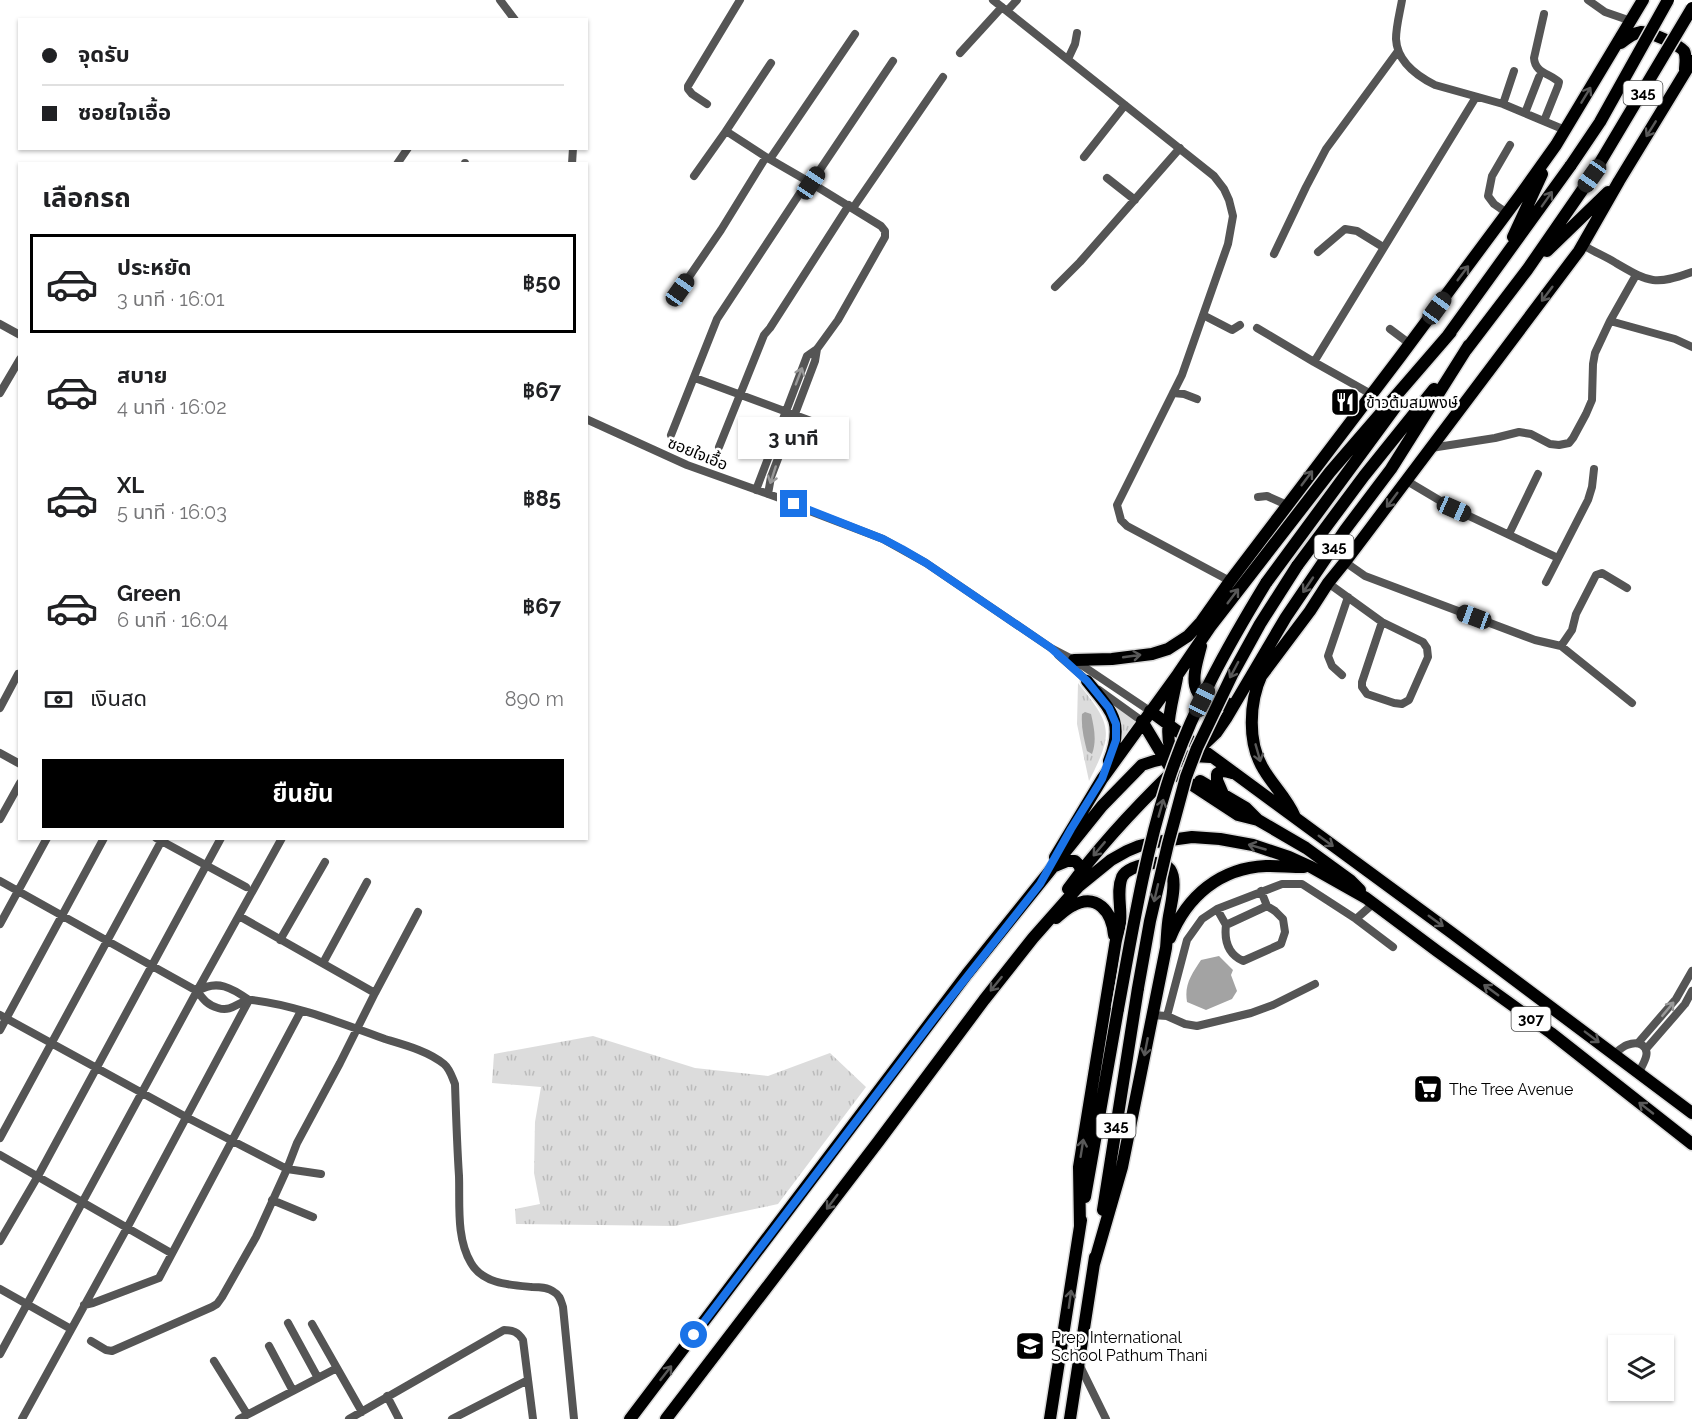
<!DOCTYPE html>
<html lang="th">
<meta charset="utf-8">
<style>
body{margin:0;font-family:Raleway,"Noto Sans Thai",sans-serif;background:#f2f2f2;color:#202124;height:100vh;display:flex;flex-direction:column;font-size:22px;white-space:nowrap}
*{box-sizing:border-box;margin:0}
p{font-size:20px;color:#757577}
.icon{flex:none;width:33px;height:33px;fill:none;stroke:currentColor;stroke-width:2;stroke-linecap:round;stroke-linejoin:round}
.map{position:relative;flex:1;overflow:hidden}
.panel{position:absolute;left:18px;top:162px;width:570px;height:678px;display:flex;flex-direction:column;background:#fff;border-radius:0px;box-shadow:0 2px 4px #0004}
.panel>*{flex:none}
.hud{position:absolute;left:18px;top:18px;width:570px;height:132px;border-radius:0px;box-shadow:0 2px 4px #0004;display:grid;align-content:center;height:132px;padding:0 24px;background:#fff}
.controls{position:absolute;left:1608px;top:1335px;display:grid;gap:12px}
.controls a{display:grid;place-items:center;width:66px;height:66px;border-radius:0px;background:#fff;box-shadow:0 2px 4px #0004;font-size:30px}
.end{position:absolute;width:27px;height:27px;margin:-14px;border:8px solid #1a73e8;background:#fff;box-shadow:0 0 0 3px #fff}
.from{border-radius:50%}
.bubble{position:absolute;height:42px;border-radius:0px;background:#fff;box-shadow:0 2px 4px #0004;font-size:20px;font-weight:700;line-height:42px;text-align:center}
.car{position:absolute;width:18px;height:36px;margin:-18px -9px;border-radius:8px;box-shadow:0 0 4px 2px #0007;background:linear-gradient(#222 24%,#8ab4d8 0 40%,#222 0 76%,#8ab4d8 0 86%,#222 0)}
.hud b{display:flex;align-items:center;gap:21px;height:57px;font-size:22px}
.hud b+b{border-top:2px solid #e0e0e0}
.hud i{width:15px;height:15px;background:#202124}
ul{padding:0;list-style:none}
li{display:flex;align-items:center;gap:18px;height:99px;margin:0 12px 9px;padding:0 12px;border:3px solid transparent;border-radius:0px}
li div{flex:1}
li b{display:block;font-size:22px}
li em{font-style:normal;font-weight:700}
li.on{border-color:#000}
li>.icon{width:54px;height:54px;stroke-width:1.5}
h2{padding:0 24px;font-size:27px;line-height:72px}
.pay{display:flex;align-items:center;gap:15px;height:66px;padding:0 24px;font-size:22px}
.pay p{margin-inline-start:auto}
.action{display:flex;gap:12px;margin-top:auto;padding:12px 24px}
.action a{flex:1;height:69px;border-radius:0px;background:#000;color:#fff;font-size:24px;font-weight:700;line-height:69px;text-align:center}
.map>svg:first-child{display:block}
</style>
<div class="map">
<svg width="1692" height="1419" viewBox="0 0 1692 1419">
<defs>
<pattern id="grass-tufts" width="24" height="20" patternUnits="userSpaceOnUse" patternTransform="scale(1.5)"><rect width="24" height="20" fill="#dcdcdc"/><path d="M3 7l-1-3M5 7V3M7 7l1-3M15 17l-1-3M17 17v-4M19 17l1-3" fill="none" stroke="#bbb"/></pattern>
</defs>
<rect width="100%" height="100%" fill="#fff"/>
<path fill="url(#grass-tufts)" d="M1078,683C1112,725 1114,732 1089,781L1077,724Z
M1106,695L1139,722L1108,764L1117,734Z
M593,1036L695,1068L768,1076L830,1053L866,1087L778,1204L675,1226L516,1224L515,1209L540,1204L534,1173L535,1122L541,1087L492,1083L494,1054Z"/>
<path fill="#a3a3a3" d="M1085,712L1091,714C1094,727 1097,741 1092,754L1087,751C1084,739 1081,727 1082,714Z
M1219,956L1233,970L1231,975L1237,991L1232,999L1206,1010L1187,1002C1184,984 1192,974 1201,960Z"/>
<g fill="none" stroke-linecap="round" stroke-linejoin="round">
<g stroke="#dbdbdb" stroke-width="15">
<path id="primary" d="M1621,43C1627,38 1633,33 1641,32C1649,31 1679,45 1684,51C1687,57 1685,64 1685,70
M1513,237L1542,174
M1547,251L1608,192
M1446,338L1571,165
M1466,350L1527,270L1592,176
M1297,566L1364,476L1434,389
M1266,583L1397,405
M1201,646C1194,673 1184,700 1223,705L1227,703
M1074,660L1112,659L1152,654L1168,649L1188,636L1201,622L1230,581L1400,357L1521,194L1556,145L1643,0
M1262,674C1249,702 1247,743 1264,770C1274,787 1287,798 1295,817
M1259,679L1310,611L1328,583L1345,562L1579,251L1619,181L1692,61
M1087,681C1111,711 1125,721 1109,761
M1150,711L1452,933L1692,1113
M1142,721L1172,771L1180,777L1238,815L1258,820L1306,848L1350,880L1360,890
M1195,753L1216,733L1227,717L1286,617L1345,530L1391,469L1469,345
M1177,763C1160,739 1172,705 1177,678
M1200,781L1246,808L1257,819
M1223,794L1217,780V774C1222,770 1225,771 1232,773
M1055,857L1102,779L1178,674L1210,627L1330,472L1451,332
M1055,866L1067,861H1075L1079,865L1081,870
M1068,889C1099,846 1135,808 1172,772
M1056,918C1061,914 1066,909 1072,906C1097,892 1112,912 1114,935
M1170,938C1187,896 1220,868 1266,866C1279,866 1291,867 1304,867
M1085,1197L1118,1009
M1103,1210L1138,988
M1080,1227L1079,1167L1115,946C1116,938 1119,930 1120,923C1122,908 1116,891 1122,877C1126,869 1138,866 1146,864C1184,856 1173,894 1169,916C1167,927 1167,938 1166,948L1122,1167L1094,1264
M630,1419L967,974L1102,806L1142,765C1164,756 1188,755 1211,757
M666,1419L878,1142L984,1000L1033,938L1079,886L1111,860L1127,851L1139,846L1156,842L1192,837L1220,839L1253,845L1289,857L1311,867L1366,898L1437,951L1551,1033L1692,1144
M1050,1419L1081,1220
M1070,1419L1095,1257"/>
</g>
<path stroke="#555" stroke-width="8" d="M500,0L515,20
M993,0L1214,176L1224,189L1229,200L1233,216L1228,244L1182,375L1117,505L1121,520L1127,526L1230,581
M1402,0C1400,12 1396,26 1396,39C1397,61 1417,76 1435,85L1503,104L1565,130
M1588,0L1605,12L1631,21
M1007,11L1017,0
M1544,14L1534,58C1535,73 1549,73 1559,82L1558,86L1544,121
M960,53L1002,7
M1068,59L1075,44L1077,33
M707,104L692,94L688,89V86L740,0
M1503,104L1514,71
M1525,113L1539,77
M766,157L726,131L771,63
M1084,157L1125,105
M770,159L855,34
M397,164L408,148
M465,164V163
M572,164L573,148
M694,176L726,131
M1107,178L1135,200
M811,183L893,61
M853,208L943,77
M1507,213L1494,204L1488,196L1492,176L1510,145
M1583,245C1594,252 1605,256 1616,263C1649,282 1654,286 1692,272
M1318,252L1345,229L1357,231L1383,247
M1274,254L1306,187L1326,149L1398,51
M1055,287L1080,262L1180,148
M680,290L721,230L766,157L811,183L881,226L885,231V237L838,320L817,349L807,356L756,490
M1203,315L1232,330L1240,325
M1610,321L1675,339L1692,347
M0,324L20,335
M1257,328L1314,362L1476,97
M1390,329L1410,344
M1314,362L1371,394
M695,378L838,431
M0,393L20,359
M1173,393L1184,394L1197,399
M586,419L687,465L782,499L807,510L883,539L926,563L1051,648L1074,660L1150,711
M671,435L717,319L808,181
M719,447L764,335L770,328L849,205
M1431,448L1495,438L1519,432L1531,434L1550,444L1559,445L1569,443L1573,438L1586,414L1592,400L1593,364L1595,353L1610,321L1636,275
M1407,481L1454,509L1558,558
M768,494L771,477L815,361L817,349
M1258,497L1267,496L1287,505
M1509,534L1538,474
M1345,562L1365,576L1535,640L1561,646L1632,703
M1546,582L1588,500L1592,487L1594,469
M1328,583L1382,622L1423,642L1427,648L1428,657L1409,700L1402,704L1394,703L1367,694L1362,687V682L1382,622
M1561,646L1572,630L1576,614L1596,575L1602,573L1627,588
M1058,655L1090,683
M1342,675L1332,666L1328,656L1348,597
M1099,690L1142,721
M0,708L18,674
M0,753L20,764
M0,819L20,783
M156,838L246,887
M0,881L197,991C203,999 207,1005 218,1008C233,1013 240,999 252,1000C296,1005 343,1024 385,1039C405,1045 428,1051 444,1064C450,1069 452,1077 455,1084C456,1115 457,1146 459,1176C460,1204 456,1238 471,1263C483,1284 510,1285 532,1287C539,1287 548,1287 554,1292C560,1295 561,1301 563,1307L574,1419
M1261,891L1267,906L1275,911L1283,919L1285,932L1281,944L1243,961C1228,954 1224,941 1226,925L1267,906
M1217,909L1226,925
M239,916L375,993
M1356,919L1393,947
M0,924L47,838
M280,940L325,862
M323,963L367,882
M0,1015L186,1117L287,1169L321,1174
M1152,1015L1167,1016L1185,1024L1197,1026L1251,1013L1273,1005L1315,984
M1167,1016L1187,940L1202,919L1217,909L1282,884H1302L1356,919L1374,903
M0,1030L104,838
M1638,1043L1676,999L1692,971
M1646,1049L1685,1004L1692,991
M1614,1054C1618,1051 1622,1047 1627,1045C1632,1043 1637,1042 1642,1045C1652,1051 1643,1064 1639,1072
M0,1138L163,838
M0,1155L171,1253
M272,1200L313,1217
M0,1241L38,1176L221,838
M0,1289L71,1329
M84,1305L93,1303L159,1278L301,1011
M288,1323L318,1378
M312,1324L362,1412
M91,1341L106,1350L112,1351L212,1307L217,1304L222,1297L256,1237L287,1169L297,1143L340,1063L375,993L418,912
M269,1346L293,1391
M0,1354L197,991L282,838
M214,1361L247,1414
M1079,1364L1106,1419
M387,1396L399,1419
M22,1419L127,1228L249,1000C232,988 217,979 198,991
M239,1419L337,1368
M349,1419L504,1330C513,1330 518,1332 523,1340L533,1419
M452,1419L528,1380"/>
<use href="#primary" stroke="#000" stroke-width="12"/>
<g stroke="#dbdbdb" stroke-width="15" stroke-linecap="butt">
<path id="primary-bridge" d="M1571,165L1600,122L1668,0
M1592,176L1692,8
M1138,988L1150,921L1168,844L1186,777L1197,748L1233,673L1260,624L1297,566
M1118,1009C1132,933 1144,858 1167,785C1190,713 1227,647 1266,583"/>
</g>
<use href="#primary-bridge" stroke="#000" stroke-width="12"/>
</g>
<defs><path id="oneway-shaft" d="M-6 0H5M1.5-3L5.5 0L1.5 3" fill="none" stroke-width="1.6" stroke-linecap="round" stroke-linejoin="round" transform="scale(1.5)"/></defs>
<g stroke="#595959">
<use href="#oneway-shaft" transform="translate(1586 95) rotate(-59)"/>
<use href="#oneway-shaft" transform="translate(1651 129) rotate(122)"/>
<use href="#oneway-shaft" transform="translate(1547 199) rotate(-55)"/>
<use href="#oneway-shaft" transform="translate(1463 273) rotate(-53)"/>
<use href="#oneway-shaft" transform="translate(1547 294) rotate(127)"/>
<use href="#oneway-shaft" transform="translate(1307 478) rotate(-53)"/>
<use href="#oneway-shaft" transform="translate(1392 500) rotate(127)"/>
<use href="#oneway-shaft" transform="translate(1308 585) rotate(124)"/>
<use href="#oneway-shaft" transform="translate(1233 596) rotate(-53)"/>
<use href="#oneway-shaft" transform="translate(1132 656) rotate(-8)"/>
<use href="#oneway-shaft" transform="translate(1234 670) rotate(118)"/>
<use href="#oneway-shaft" transform="translate(1258 753) rotate(74)"/>
<use href="#oneway-shaft" transform="translate(1161 808) rotate(-74)"/>
<use href="#oneway-shaft" transform="translate(1326 841) rotate(36)"/>
<use href="#oneway-shaft" transform="translate(1257 847) rotate(-164)"/>
<use href="#oneway-shaft" transform="translate(1099 849) rotate(130)"/>
<use href="#oneway-shaft" transform="translate(1156 893) rotate(103)"/>
<use href="#oneway-shaft" transform="translate(1436 921) rotate(36)"/>
<use href="#oneway-shaft" transform="translate(996 984) rotate(129)"/>
<use href="#oneway-shaft" transform="translate(1491 990) rotate(-144)"/>
<use href="#oneway-shaft" transform="translate(1592 1037) rotate(37)"/>
<use href="#oneway-shaft" transform="translate(1146 1047) rotate(101)"/>
<use href="#oneway-shaft" transform="translate(1646 1108) rotate(-142)"/>
<use href="#oneway-shaft" transform="translate(1082 1148) rotate(-81)"/>
<use href="#oneway-shaft" transform="translate(832 1202) rotate(127)"/>
<use href="#oneway-shaft" transform="translate(1070 1299) rotate(-82)"/>
<use href="#oneway-shaft" transform="translate(666 1373) rotate(-52)"/>
</g>
<g stroke="#999">
<use href="#oneway-shaft" transform="translate(799 376) rotate(-69)"/>
<use href="#oneway-shaft" transform="translate(773 475) rotate(108)"/>
<use href="#oneway-shaft" transform="translate(1668 1009) rotate(-50)"/>
</g>
<g fill="none" stroke-linecap="round" stroke-linejoin="round">
<path stroke="#1a73e8" stroke-width="8" d="M694,1335L933,1020L1040,884L1071,829L1102,779L1116,740V724L1109,708L1087,681L1051,648L926,563L902,549L883,539L794,504"/>
</g>
<defs>
<g id="restaurant-square" transform="scale(1.5)"><rect x="-9" y="-9" width="18" height="18" rx="4" fill="#000" stroke="#fff"/><path d="M-5-6h1v4h1v-4h1v4h1v-4h1v5L-1.5 .5V6h-2V.5L-5-1ZM5-6V6H3V1.5H1.5Q1.5-4 5-6Z" fill="#fff"/></g>
<g id="supermarket-square" transform="scale(1.5)"><rect x="-9" y="-9" width="18" height="18" rx="4" fill="#000" stroke="#fff"/><path d="M-6-5.5h2.5l.6 2H6L4.5 2H-2.5L-4.4-4H-6ZM-1.5 3.2a1.3 1.3 0 1 0 .1 0ZM3 3.2a1.3 1.3 0 1 0 .1 0Z" fill="#fff"/></g>
<g id="school-square" transform="scale(1.5)"><rect x="-9" y="-9" width="18" height="18" rx="4" fill="#000" stroke="#fff"/><path d="M0-5L7-2L0 1L-7-2ZM-4 1L0 2.5L4 1V4Q0 6-4 4Z" fill="#fff"/></g>
</defs>
<g fill-rule="evenodd">
<use href="#restaurant-square" x="1345" y="402"/>
<use href="#supermarket-square" x="1428" y="1089"/>
<use href="#school-square" x="1030" y="1346"/>
</g>
<g text-anchor="middle" stroke-width="5" stroke-linejoin="round" paint-order="stroke">
<g fill="#fff" stroke="#4c4c4c" stroke-width="1.5">
<rect x="1623.5" y="81" width="39" height="24" rx="4.5"/>
<rect x="1314.5" y="535" width="39" height="24" rx="4.5"/>
<rect x="1511.5" y="1007" width="39" height="24" rx="4.5"/>
<rect x="1096.5" y="1114" width="39" height="24" rx="4.5"/>
</g>
<g font-size="15" font-weight="bold" fill="#000">
<text x="1643" y="98">345</text>
<text x="1334" y="552">345</text>
<text x="1531" y="1024">307</text>
<text x="1116" y="1131">345</text>
</g>
<g font-size="16" fill="#000" stroke="#fff" text-anchor="start">
<text x="1366" y="408">ข้าวต้มสมพงษ์</text>
<text x="1449" y="1095">The Tree Avenue</text>
<text x="1051" y="1343">Prep International<tspan x="1051" dy="18">School Pathum Thani</tspan></text>
</g>
<g font-size="16" fill="#000" stroke="#fff">
<text transform="translate(698 453) rotate(22)" y="6">ซอยใจเอื้อ</text>
</g>
</g>
</svg>
<div class="controls">
<a><svg class="icon" aria-label="layers" viewBox="0 0 24 24"><path d="M12 4l9 5-9 5-9-5zM3 14l9 5 9-5"/></svg></a>
</div>
<i class="end from" style="left:694px;top:1335px"></i>
<i class="end" style="left:794px;top:504px"></i>
<div class="bubble" style="left:738px;top:417px;width:111px">3 นาที</div>
<i class="car" style="left:1592px;top:176px;rotate:215deg"></i>
<i class="car" style="left:811px;top:183px;rotate:34deg"></i>
<i class="car" style="left:680px;top:290px;rotate:35deg"></i>
<i class="car" style="left:1437px;top:308px;rotate:36deg"></i>
<i class="car" style="left:1454px;top:509px;rotate:114deg"></i>
<i class="car" style="left:1474px;top:617px;rotate:290deg"></i>
<i class="car" style="left:1202px;top:700px;rotate:26deg"></i>
<div class="hud">
<b><i class="from"></i>จุดรับ</b>
<b><i></i>ซอยใจเอื้อ</b>
</div>
<section class="panel">
<h2>เลือกรถ</h2>
<ul>
<li class="on"><svg class="icon" aria-label="car" viewBox="0 0 24 24"><path d="M5 17H2v-5l4-1 3-4h7l3 4 3 1v5h-3M9 17h6M6 11h13"/><circle cx="7" cy="17" r="2"/><circle cx="17" cy="17" r="2"/></svg><div><b>ประหยัด</b><p>3 นาที · 16:01</p></div><em>฿50</em></li>
<li><svg class="icon" aria-label="car" viewBox="0 0 24 24"><path d="M5 17H2v-5l4-1 3-4h7l3 4 3 1v5h-3M9 17h6M6 11h13"/><circle cx="7" cy="17" r="2"/><circle cx="17" cy="17" r="2"/></svg><div><b>สบาย</b><p>4 นาที · 16:02</p></div><em>฿67</em></li>
<li><svg class="icon" aria-label="car" viewBox="0 0 24 24"><path d="M5 17H2v-5l4-1 3-4h7l3 4 3 1v5h-3M9 17h6M6 11h13"/><circle cx="7" cy="17" r="2"/><circle cx="17" cy="17" r="2"/></svg><div><b>XL</b><p>5 นาที · 16:03</p></div><em>฿85</em></li>
<li><svg class="icon" aria-label="car" viewBox="0 0 24 24"><path d="M5 17H2v-5l4-1 3-4h7l3 4 3 1v5h-3M9 17h6M6 11h13"/><circle cx="7" cy="17" r="2"/><circle cx="17" cy="17" r="2"/></svg><div><b>Green</b><p>6 นาที · 16:04</p></div><em>฿67</em></li>
</ul>
<div class="pay"><svg class="icon" aria-label="cash" viewBox="0 0 24 24"><path d="M3 7h18v10H3z"/><circle cx="12" cy="12" r="2"/></svg>เงินสด<p>890 m</p></div>
<div class="action"><a>ยืนยัน</a></div>
</section>
</div>
